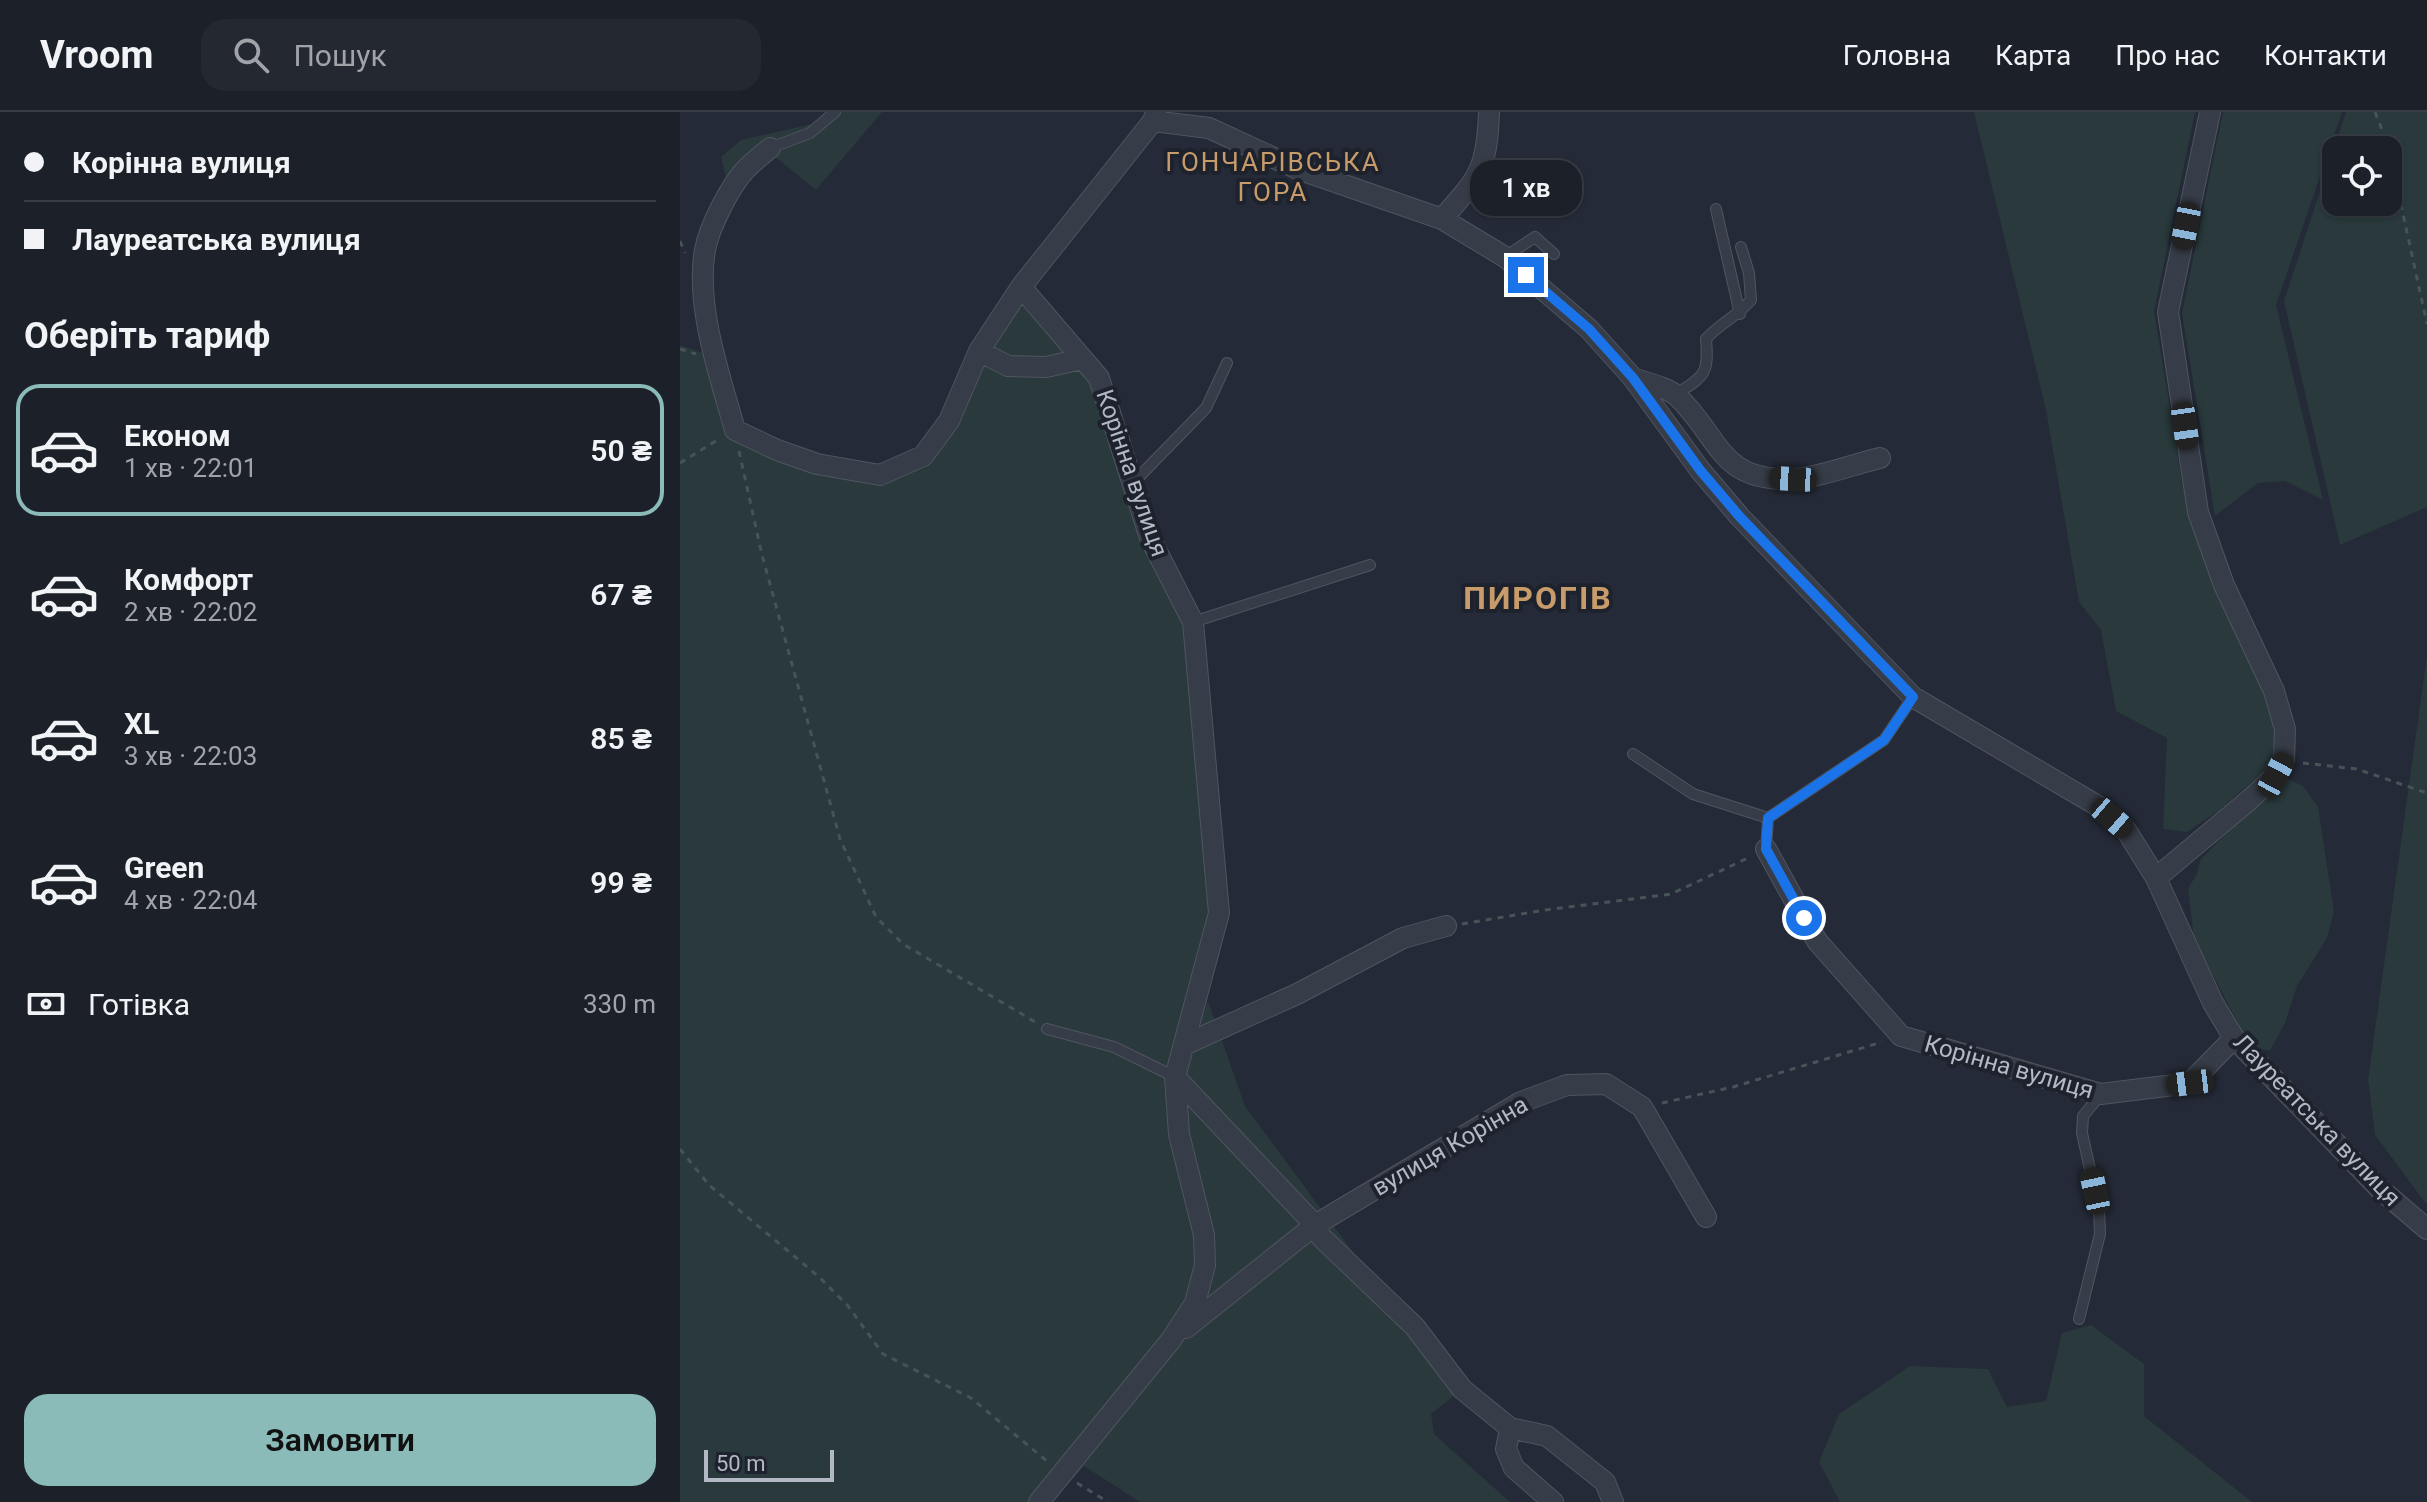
<!DOCTYPE html>
<html lang="uk">
<meta charset="utf-8">
<style>
body{margin:0;font-family:Roboto,sans-serif;background:#242831;color:#f1f3f6;height:100vh;display:flex;flex-direction:column;font-size:30px;white-space:nowrap}
*{box-sizing:border-box;margin:0}
p{font-size:26px;color:#a0a3a8}
.icon{flex:none;width:44px;height:44px;fill:none;stroke:currentColor;stroke-width:2;stroke-linecap:round;stroke-linejoin:round}
.map{position:relative;flex:1;overflow:hidden}
.side{display:flex;flex-direction:column;background:#1b2029;width:680px}
.side>*{flex:none}
.top-card{display:grid;align-content:center;height:176px;padding:0 24px;background:#1b2029}
.fabs{position:absolute;left:1642px;top:24px;display:grid;gap:16px}
.fabs a{display:grid;place-items:center;width:80px;height:80px;border-radius:16px;background:#1b2029;box-shadow:0 2px 6px #0004,0 0 0 2px #393e46;font-size:40px}
.scale{position:absolute;left:24px;bottom:20px;width:130px;box-sizing:border-box;padding-left:8px;border:4px solid #b2b8c4;border-top:0;font-size:22px;line-height:28px;white-space:nowrap;color:#b2b8c4;-webkit-text-stroke:6px #1d222d;paint-order:stroke}
.end{position:absolute;width:36px;height:36px;margin:-18px;border:10px solid #1a73e8;background:#fff;box-shadow:0 0 0 4px #fff}
.from{border-radius:50%}
.bubble{position:absolute;height:56px;border-radius:24px;background:#1b2029;box-shadow:0 2px 6px #0004,0 0 0 2px #393e46;font-size:26px;font-weight:600;line-height:56px;text-align:center}
.car{position:absolute;width:24px;height:48px;margin:-24px -12px;border-radius:10px;box-shadow:0 0 6px 2px #0007;background:linear-gradient(#222 24%,#8ab4d8 0 40%,#222 0 76%,#8ab4d8 0 86%,#222 0)}
.top-card b{display:flex;align-items:center;gap:28px;height:76px;font-size:30px}
.top-card b+b{border-top:2px solid #393e46}
.top-card i{width:20px;height:20px;background:#f1f3f6}
ul{padding:0;list-style:none}
li{display:flex;align-items:center;gap:24px;height:132px;margin:0 16px 12px;padding:0 8px;border:4px solid transparent;border-radius:24px}
li div{flex:1}
li b{display:block;font-size:30px}
li em{font-style:normal;font-weight:600}
li.selected{border-color:#8bbbb9}
li>.icon{width:72px;height:72px;stroke-width:1.5}
h2{padding:0 24px;font-size:36px;line-height:96px}
.pay{display:flex;align-items:center;gap:20px;height:88px;padding:0 24px;font-size:30px}
.pay p{margin-inline-start:auto}
.primary-button{display:flex;gap:16px;margin-top:auto;padding:16px 24px}
.primary-button a{flex:1;height:92px;border-radius:24px;background:#8bbbb9;color:#111;font-size:32px;font-weight:600;line-height:92px;text-align:center}
header{display:flex;align-items:center;gap:48px;box-sizing:border-box;height:112px;padding:0 40px;background:#1b2029;border-bottom:2px solid #393e46}
header strong{font-size:38px}
nav{display:flex;gap:44px;margin-inline-start:auto;font-size:28px}
.search{width:560px;height:72px;background:#242831;display:flex;align-items:center;gap:20px;box-sizing:border-box;padding:0 28px;border-radius:24px;color:#a0a3a8;font-size:30px}
main{display:flex;flex:1;min-height:0}
.map>svg:first-child{display:block}
</style>
<header>
<strong>Vroom</strong>
<div class="search"><svg class="icon" aria-label="search" viewBox="0 0 24 24"><circle cx="10" cy="10" r="6"/><path d="M15 15l6 6"/></svg>Пошук</div>
<nav><a>Головна</a><a>Карта</a><a>Про нас</a><a>Контакти</a></nav>
</header>
<main>
<section class="side">
<div class="top-card">
<b><i class="from"></i>Корінна вулиця</b>
<b><i></i>Лауреатська вулиця</b>
</div>
<h2>Оберіть тариф</h2>
<ul>
<li class="selected"><svg class="icon" aria-label="car" viewBox="0 0 24 24"><path d="M5 17H2v-5l4-1 3-4h7l3 4 3 1v5h-3M9 17h6M6 11h13"/><circle cx="7" cy="17" r="2"/><circle cx="17" cy="17" r="2"/></svg><div><b>Економ</b><p>1 хв · 22:01</p></div><em>50 ₴</em></li>
<li><svg class="icon" aria-label="car" viewBox="0 0 24 24"><path d="M5 17H2v-5l4-1 3-4h7l3 4 3 1v5h-3M9 17h6M6 11h13"/><circle cx="7" cy="17" r="2"/><circle cx="17" cy="17" r="2"/></svg><div><b>Комфорт</b><p>2 хв · 22:02</p></div><em>67 ₴</em></li>
<li><svg class="icon" aria-label="car" viewBox="0 0 24 24"><path d="M5 17H2v-5l4-1 3-4h7l3 4 3 1v5h-3M9 17h6M6 11h13"/><circle cx="7" cy="17" r="2"/><circle cx="17" cy="17" r="2"/></svg><div><b>XL</b><p>3 хв · 22:03</p></div><em>85 ₴</em></li>
<li><svg class="icon" aria-label="car" viewBox="0 0 24 24"><path d="M5 17H2v-5l4-1 3-4h7l3 4 3 1v5h-3M9 17h6M6 11h13"/><circle cx="7" cy="17" r="2"/><circle cx="17" cy="17" r="2"/></svg><div><b>Green</b><p>4 хв · 22:04</p></div><em>99 ₴</em></li>
</ul>
<div class="pay"><svg class="icon" aria-label="cash" viewBox="0 0 24 24"><path d="M3 7h18v10H3z"/><circle cx="12" cy="12" r="2"/></svg>Готівка<p>330 m</p></div>
<div class="primary-button"><a>Замовити</a></div>
</section>
<div class="map">
<svg width="1747" height="1390" viewBox="0 0 1747 1390">
<rect width="100%" height="100%" fill="#242a37"/>
<path fill="#29393c" fill-rule="evenodd" d="M150,0H202L136,78L94,44L66,69L29,147L34,214L55,318L200,363L243,344L341,175L419,266L513,510L539,801L499,956L528,889L565,994L777,1281L751,1302L754,1322L830,1390H460L404,1354L373,1390H0V233L23,241L16,153L47,71L41,45L61,28L136,11Z
M1294,0H1515L1474,199L1502,371L1537,472L1593,601L1595,640L1589,655L1538,699L1507,720L1483,717L1487,626L1436,599L1421,518L1399,490L1366,298Z
M1543,0H1662L1596,193L1643,388L1605,369L1578,371L1535,404L1502,201Z
M1666,0H1747V395L1660,433L1604,189ZM1656,38H1708V90H1656Z
M1747,543V1093L1695,1023L1688,968Z
M1603,665L1623,674L1638,695L1654,799L1647,826L1617,874L1605,911L1590,939L1570,934L1514,827L1508,776L1516,764L1521,747Z
M1411,1213L1464,1252V1304L1572,1390H1160L1139,1350L1159,1302L1230,1254L1308,1257L1327,1295L1366,1289L1382,1221Z"/>
<g fill="none" stroke-linecap="round" stroke-linejoin="round">
<g stroke="#4f5560" stroke-width="12">
<path id="lane" d="M90,36L130,21L155,0
M1036,97L1060,202
M825,145L855,125L874,142
M996,282C1025,264 1029,262 1026,227C1040,211 1058,204 1071,188L1069,161L1061,135
M453,371L526,296L547,251
M513,510L690,453
M953,642L1013,682L1088,706
M1086,737L1088,706L1204,628L1233,585
M367,917L434,935L495,965
M1399,1207L1420,1122L1419,1098L1402,1021L1403,1004L1421,982"/>
</g>
<g stroke="#4f5560" stroke-width="22">
<path id="street" d="M473,9L529,16L618,57L762,107L825,145L909,217L953,266L1020,358L1060,405L1233,585L1418,694L1446,718L1476,766L1533,891L1554,926L1700,1077L1747,1117
M90,36C82,43 74,49 67,56C51,72 29,115 25,138C15,194 40,264 55,318L97,338L137,352L200,363L243,344L269,309L299,239L341,175
M762,107C799,65 807,58 809,0
M299,239L328,254L366,255L402,247
M953,266C967,271 988,275 998,285C1040,325 1039,369 1110,367C1135,367 1174,352 1200,346
M1086,737L1137,829L1221,924L1421,982L1510,971L1554,926
M1476,766L1568,689L1596,663L1604,648L1605,617L1594,579L1544,473L1518,400L1488,200L1530,0
M504,933L617,882L723,826L766,814
M495,965L635,1113L641,1125L735,1215L782,1277L830,1316L867,1324L925,1370L933,1390
M506,1216L635,1113L841,990L887,973L926,972L962,995L1026,1105
M830,1316L826,1337L834,1356L873,1390
M359,1390L491,1228L515,1191L525,1153L524,1123L499,1022L495,965L539,801L513,510L470,426L419,266L341,175L473,9L476,0"/>
</g>
<path stroke="#465458" stroke-width="3" stroke-dasharray="6 6" stroke-linecap="butt" d="M1695,0L1708,33L1747,212
M0,129L5,141
M0,237L16,242
M59,339L82,443L160,727L196,805L223,832L357,911
M0,351L39,327
M1623,651L1677,657L1747,681
M782,812L865,798L991,782L1068,746
M982,991L1053,975L1202,930
M0,1037L29,1073L138,1164L168,1194L203,1242L291,1286L368,1350
M397,1371L428,1390"/>
<use href="#lane" stroke="#373d48" stroke-width="10"/>
<use href="#street" stroke="#373d48" stroke-width="20"/>
</g>
<g fill="none" stroke-linecap="round" stroke-linejoin="round">
<path stroke="#1a73e8" stroke-width="10" d="M846,163L909,217L953,266L1020,358L1060,405L1233,585L1204,628L1088,706L1086,737L1124,806"/>
</g>
<g text-anchor="middle" stroke-width="8" stroke-linejoin="round" paint-order="stroke">
<g font-size="24" fill="#b2b8c4" stroke="#1d222d">
<text transform="translate(452 361) rotate(71)" y="8">Корінна вулиця</text>
<text transform="translate(1329 955) rotate(16)" y="8">Корінна вулиця</text>
<text transform="translate(1637 1008) rotate(46)" y="8">Лауреатська вулиця</text>
<text transform="translate(770 1034) rotate(-30)" y="8">вулиця Корінна</text>
</g>
<g font-size="26" letter-spacing="2" fill="#c89c6a" stroke="#1d222d">
<text x="593" y="59">ГОНЧАРІВСЬКА<tspan x="593" dy="30">ГОРА</tspan></text>
</g>
<g font-size="32" font-weight="bold" letter-spacing="2" fill="#c89c6a" stroke="#1d222d">
<text x="858" y="497">ПИРОГІВ</text>
</g>
</g>
</svg>
<div class="fabs">
<a><svg class="icon" aria-label="locate" viewBox="0 0 24 24"><circle cx="12" cy="12" r="6"/><path d="M12 2v4M12 18v4M2 12h4M18 12h4"/></svg></a>
</div>
<div class="scale">50 m</div>
<i class="end from" style="left:1124px;top:806px"></i>
<i class="end" style="left:846px;top:163px"></i>
<div class="bubble" style="left:790px;top:48px;width:112px">1 хв</div>
<i class="car" style="left:1506px;top:114px;rotate:191deg"></i>
<i class="car" style="left:1505px;top:314px;rotate:172deg"></i>
<i class="car" style="left:1113px;top:367px;rotate:273deg"></i>
<i class="car" style="left:1596px;top:663px;rotate:28deg"></i>
<i class="car" style="left:1432px;top:706px;rotate:131deg"></i>
<i class="car" style="left:1510px;top:971px;rotate:263deg"></i>
<i class="car" style="left:1415px;top:1079px;rotate:348deg"></i>
</div>
</main>
